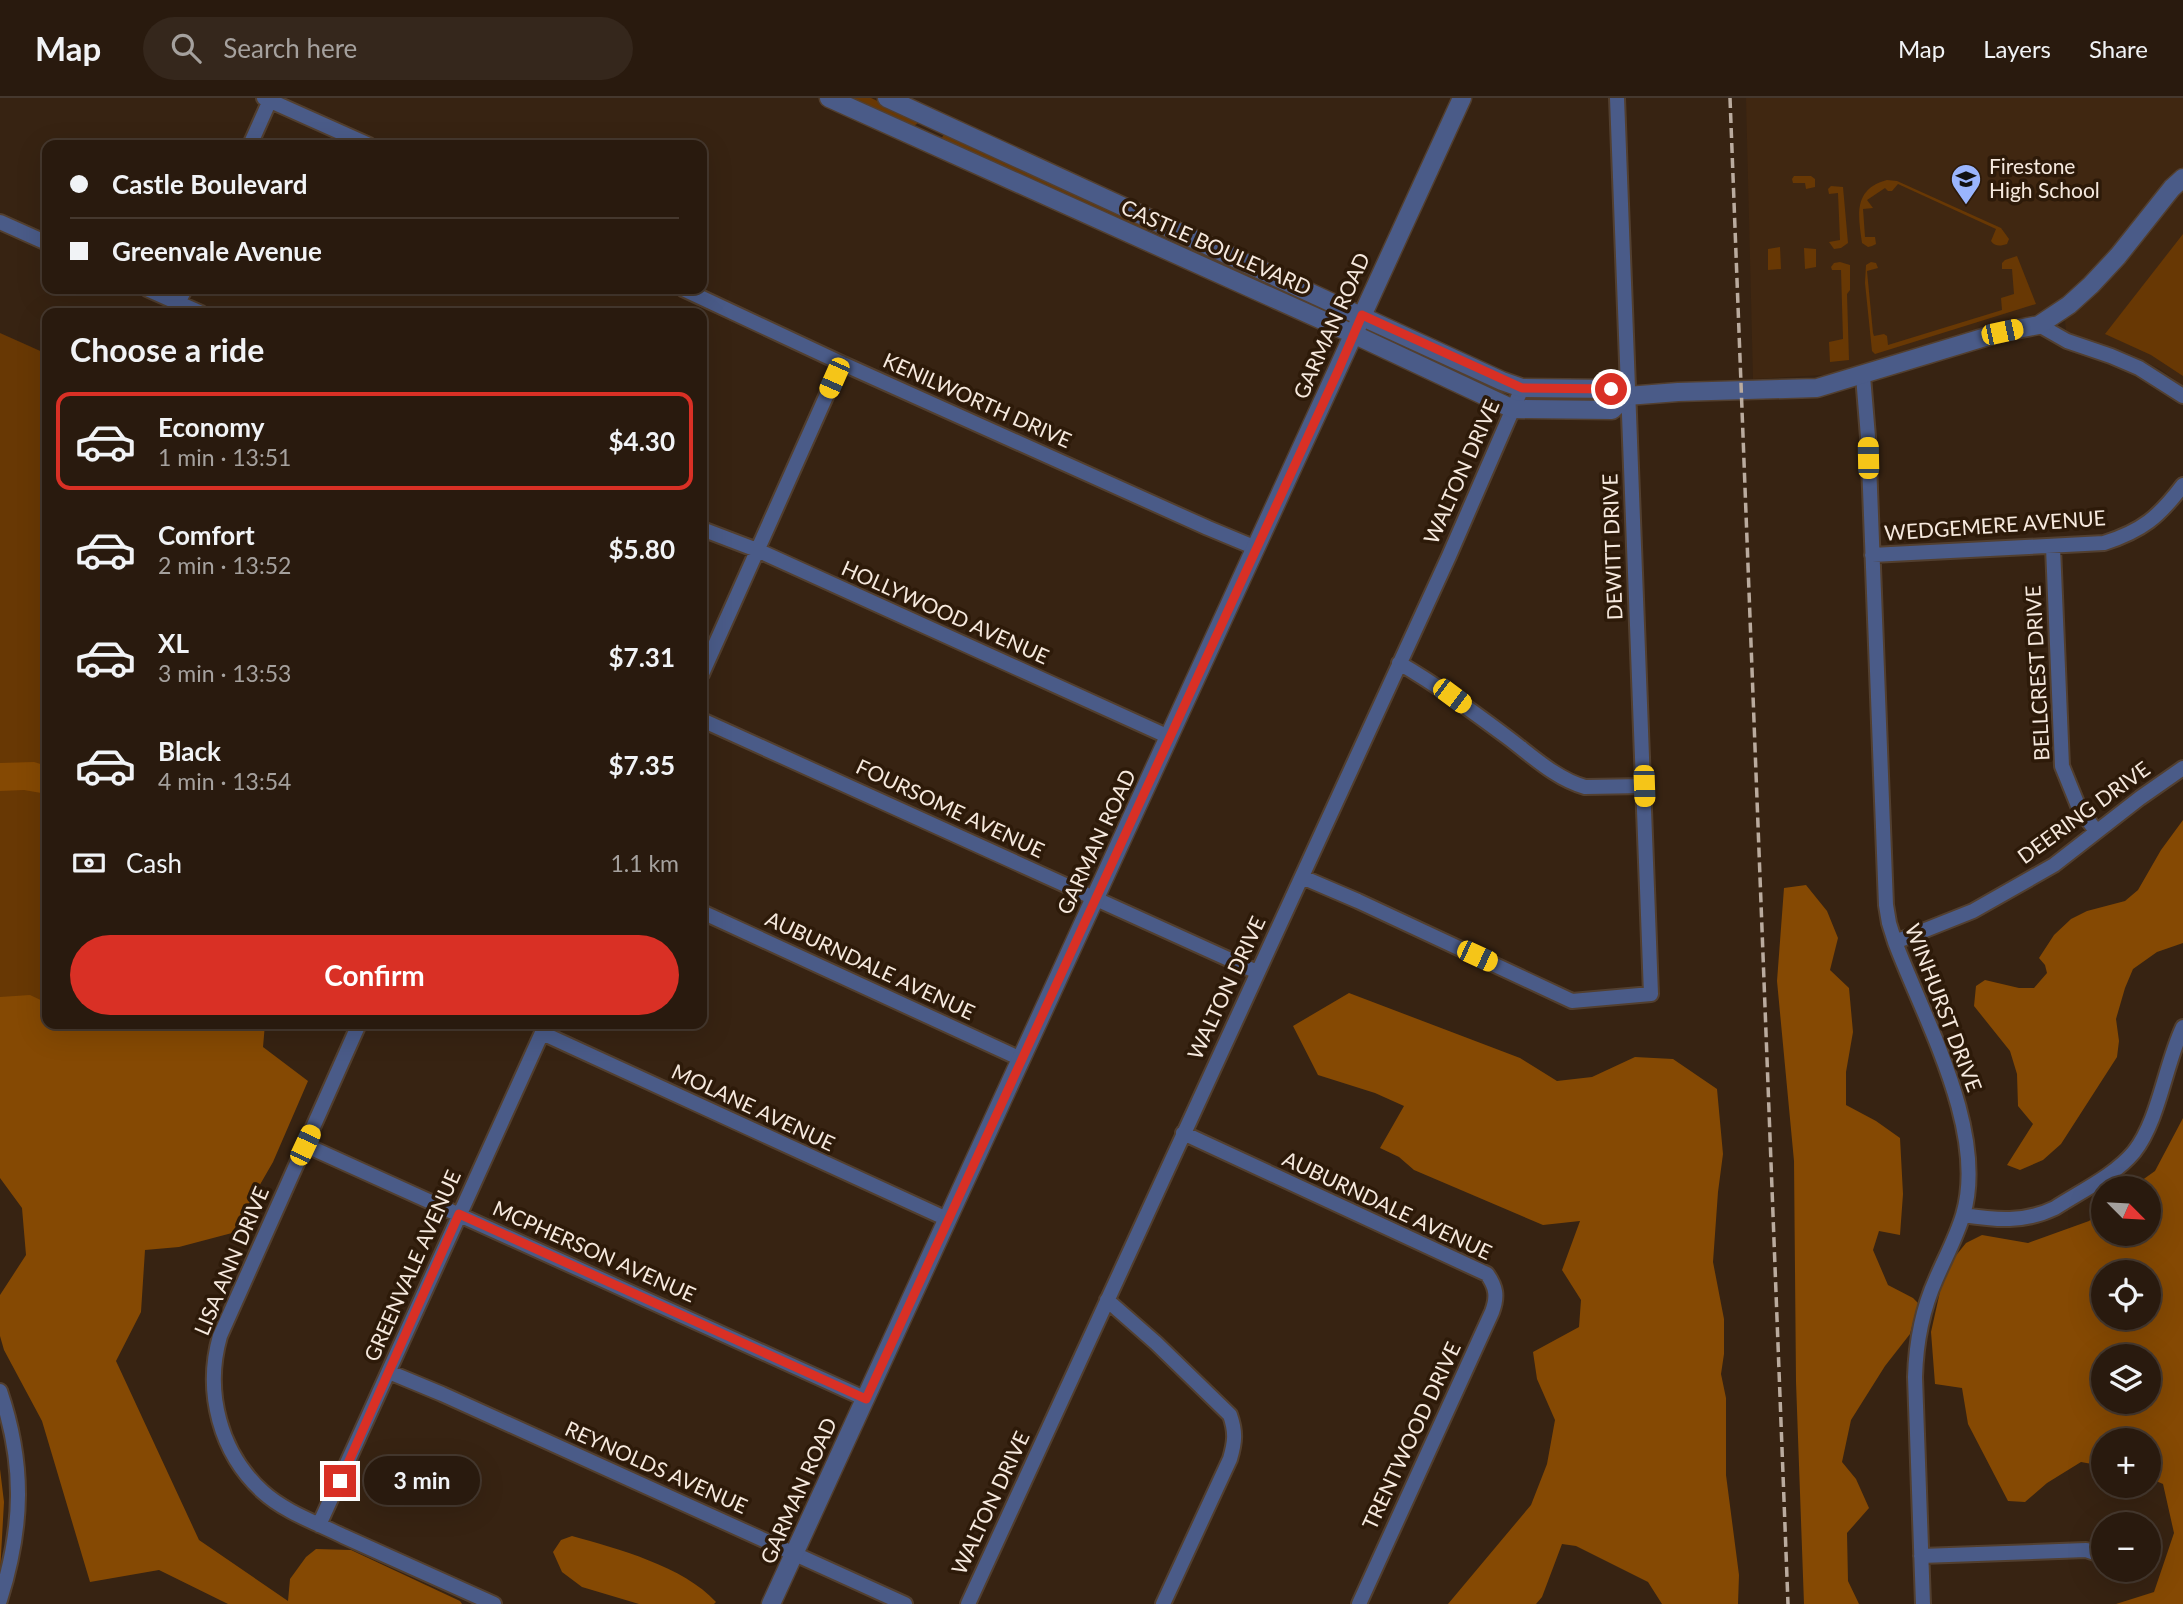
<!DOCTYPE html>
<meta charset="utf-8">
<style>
body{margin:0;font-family:Lato,sans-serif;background:#35271c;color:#f1f3f6;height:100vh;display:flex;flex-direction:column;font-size:26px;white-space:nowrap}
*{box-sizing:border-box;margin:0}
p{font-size:23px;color:#a5a19e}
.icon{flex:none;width:38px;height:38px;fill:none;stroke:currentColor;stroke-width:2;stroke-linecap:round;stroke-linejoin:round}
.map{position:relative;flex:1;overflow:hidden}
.panel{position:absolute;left:42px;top:210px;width:665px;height:721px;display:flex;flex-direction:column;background:#291a0e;border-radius:14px;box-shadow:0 7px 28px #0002,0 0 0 2px #45382e}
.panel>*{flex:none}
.hud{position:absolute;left:42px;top:42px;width:665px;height:154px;border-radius:14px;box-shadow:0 7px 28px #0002,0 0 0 2px #45382e;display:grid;align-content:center;height:154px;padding:0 28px;background:#291a0e}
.needle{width:46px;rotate:114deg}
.buttons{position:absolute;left:2091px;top:1078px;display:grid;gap:14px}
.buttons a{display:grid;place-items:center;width:70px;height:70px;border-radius:50%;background:#291a0e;box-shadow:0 7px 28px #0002,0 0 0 2px #45382e;font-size:35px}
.end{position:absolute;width:32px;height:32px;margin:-16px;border:9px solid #d93025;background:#fff;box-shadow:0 0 0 4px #fff}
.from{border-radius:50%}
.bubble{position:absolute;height:49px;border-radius:24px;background:#291a0e;box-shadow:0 7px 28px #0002,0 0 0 2px #45382e;font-size:23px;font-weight:700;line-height:49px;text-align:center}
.car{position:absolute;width:21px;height:42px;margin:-21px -10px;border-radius:9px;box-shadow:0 0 5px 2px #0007;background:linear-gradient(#f5c518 24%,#345 0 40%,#f5c518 0 76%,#345 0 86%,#f5c518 0)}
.hud b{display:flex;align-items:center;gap:24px;height:66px;font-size:26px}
.hud b+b{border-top:2px solid #45382e}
.hud i{width:18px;height:18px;background:#f1f3f6}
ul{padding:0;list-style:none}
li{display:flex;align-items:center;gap:21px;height:98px;margin:0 14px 10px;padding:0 14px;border:4px solid transparent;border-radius:14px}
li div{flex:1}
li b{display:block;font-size:26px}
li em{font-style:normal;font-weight:700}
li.selected{border-color:#d93025}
li>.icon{width:63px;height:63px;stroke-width:1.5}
h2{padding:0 28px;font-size:32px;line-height:84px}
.pay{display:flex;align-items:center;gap:18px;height:77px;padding:0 28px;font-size:26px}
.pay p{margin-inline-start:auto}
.cta{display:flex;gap:14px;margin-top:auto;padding:14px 28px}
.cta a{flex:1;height:80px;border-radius:42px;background:#d93025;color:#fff;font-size:28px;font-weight:700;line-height:80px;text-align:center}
header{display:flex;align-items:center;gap:42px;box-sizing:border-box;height:98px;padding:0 35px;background:#291a0e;border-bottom:2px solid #45382e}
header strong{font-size:33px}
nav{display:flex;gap:38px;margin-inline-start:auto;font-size:24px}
.search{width:490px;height:63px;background:#35271c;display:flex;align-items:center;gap:18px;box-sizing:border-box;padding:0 24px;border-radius:38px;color:#a5a19e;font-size:26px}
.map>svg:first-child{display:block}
</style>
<header>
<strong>Map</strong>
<div class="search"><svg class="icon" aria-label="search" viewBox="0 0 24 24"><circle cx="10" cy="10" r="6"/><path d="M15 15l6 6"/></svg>Search here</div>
<nav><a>Map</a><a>Layers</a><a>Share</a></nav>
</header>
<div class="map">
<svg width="2183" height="1506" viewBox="0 0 2183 1506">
<rect width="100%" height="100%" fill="#372312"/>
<path fill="#402711" d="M1746,0H2183V288L2160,271L2128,255L2072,238L2066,233L2065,223L2036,216L1842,276L1753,281Z"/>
<path fill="#683804" d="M847,0H871L912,19L917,23V26L911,29Z
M945,35L1149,129L1144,135L941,41Z
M1794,78H1811L1815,81V89L1806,91L1805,85H1793L1792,81Z
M1887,82L1897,83L2001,130L2009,141L2007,146C2001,148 1995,149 1991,143L1996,131L1898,86L1892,93H1888L1885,90L1867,102L1873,110L1863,111L1865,139H1875L1876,146L1872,148L1868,149L1862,145C1858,117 1853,91 1887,82Z
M1831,88L1843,89L1848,145L1841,150L1834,151L1829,144L1840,142L1838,95L1829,96L1828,91Z
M2183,136V278L2151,257L2105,236Z
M1177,142L1332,214L1330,217L1173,148Z
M1780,149L1781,171L1768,172V151Z
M1804,150L1816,151V169L1805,171Z
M2017,158L2036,206L1875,256L1872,253L1865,185L1866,167L1871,164L1876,165L1878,170L1867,173L1873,235L1874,238L1884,236L1887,238L1888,247L2002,212L2001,200L2014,196L2012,171H2002V165L2005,162Z
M1840,164L1850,167V192L1847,196L1849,262L1830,264L1829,244L1843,241L1841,172H1832L1831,169L1834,165Z
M0,235L47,256V919L0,926Z
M1388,237L1504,291L1503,296L1499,298L1383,244V240Z
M1539,295L1610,299L1606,304H1536Z"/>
<path fill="#854903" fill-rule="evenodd" d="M34,664L47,668V696L24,692L0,693V665Z
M2183,722V845L2157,854L2133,871L2125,890L2116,921L2119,943L2117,959L2061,1046L2043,1062L2020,1072L2007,1067L2033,1026L2018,1008L2017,976L2010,953L1974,908L1976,888L1985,882L2019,890H2034L2047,875L2045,867L2039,860L2054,837L2071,821L2087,813L2125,803L2138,792L2161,752Z
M1806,787L1827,813L1838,840L1830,872L1849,890L1853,934L1846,974V1007L1876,1023L1900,1040L1903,1096L1900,1137L1879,1133L1873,1152L1888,1187L1913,1200L1918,1205L1910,1236L1885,1268L1851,1322L1842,1364L1856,1381L1869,1410L1847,1435L1848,1483L1859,1506H1804L1796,1284L1794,1063L1777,883L1784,790Z
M1349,895L1520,960L1557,983L1592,979L1635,959L1673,961L1717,991L1723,1056L1718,1094L1713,1164L1724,1221V1256L1721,1276L1726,1300V1377L1739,1477L1738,1506H1662L1648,1484L1576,1448L1562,1446L1542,1499L1536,1506H1448L1531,1407L1547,1366L1555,1322L1537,1281L1533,1254L1579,1229L1581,1202L1562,1172L1580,1123L1543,1127L1414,1072L1399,1059L1380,1050L1404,1008L1375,995L1318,977L1293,928Z
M30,897L47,905V926H88L98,931L118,926H265L263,949L308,983L273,1064L232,1135L179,1149L145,1152L141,1214L116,1263L199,1442L288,1503L290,1481L306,1459L316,1451L351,1452L460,1503L462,1506H228L159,1472L90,1484L42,1323L4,1252L0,1238V1197L26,1157L22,1110L0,1080V899Z
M2183,1020V1506H2116L2154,1494L2174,1435L2163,1386L2149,1380V1342H2104L2103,1368L2081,1364L2047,1385L2025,1404L2008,1403L1968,1326L1962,1290L1935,1286L1931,1234L1945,1171L1966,1145L1982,1137L2028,1145L2089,1123L2103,1111L2104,1136H2149V1090H2131L2155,1073ZM2104,1174H2149V1220H2104ZM2104,1258H2149V1304H2104Z
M0,1371L4,1404L0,1475Z
M572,1438C618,1451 683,1468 716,1504L714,1506H639L582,1489L562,1474L553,1454L561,1442Z"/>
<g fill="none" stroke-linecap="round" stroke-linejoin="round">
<g stroke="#523f2f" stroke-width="18">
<path id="minor" d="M264,0L369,47
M250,47L271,0
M0,124L47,145
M147,191L201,215
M683,191L841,265L1208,430L1256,450
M178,205L185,191
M2039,227L2067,243L2111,258L2139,270L2183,298
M1863,278L1868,339L1886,807L1889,825L1895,844C1924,921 1988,1034 1963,1117C1956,1140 1945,1160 1936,1181C1922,1212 1916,1244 1915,1279L1923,1506
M702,431L757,452L1169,639
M2053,449L2062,668L2079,710L2096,733
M1872,457L2104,445C2142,433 2159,419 2183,387
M1399,565C1437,587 1472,613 1507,639C1531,657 1556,681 1585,689L1644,688
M702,576L841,265
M702,622L1257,874
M1302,779L1358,803L1572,903L1651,896L1617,0
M702,814L1021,961
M1895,844L1973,813L2054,767L2140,700L2183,670
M359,926L220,1238C204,1294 220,1355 263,1394C285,1414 317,1425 343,1438C393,1461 444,1483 494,1506
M542,935L947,1121
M1183,1035L1487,1176C1496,1189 1498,1198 1492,1214L1359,1506
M305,1047L866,1301
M1963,1117C1996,1122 2024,1125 2055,1110C2081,1093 2114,1078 2134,1054C2159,1022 2165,967 2183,929
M1107,1202L1156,1245L1230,1317C1236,1334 1235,1344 1230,1361L1163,1506
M389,1274L442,1296L905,1506
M0,1293C25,1366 23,1429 0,1502
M319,1427L546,926
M1921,1458L2086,1452L2104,1458
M968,1506L1449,458L1522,290"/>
</g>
<g stroke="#523f2f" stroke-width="21">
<path id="tertiary" d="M829,0L1353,236L1513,311L1612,312L1627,298
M887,0L1502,283L1522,290L1611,291L1627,298L1678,294L1817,290L2002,234L2039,227L2069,207L2091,187L2118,158L2172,90L2183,80
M771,1506L1462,0"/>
</g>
<use href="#minor" stroke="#4a5b88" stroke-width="14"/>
<use href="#tertiary" stroke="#4a5b88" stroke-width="18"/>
<path stroke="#baab9e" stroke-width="3.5" stroke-dasharray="10 5" stroke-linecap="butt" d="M1730,0L1788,1506"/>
</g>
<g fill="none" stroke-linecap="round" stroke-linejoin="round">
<path stroke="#d93025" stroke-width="9" d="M340,1383L459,1116L866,1301L1338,273L1362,217L1522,290L1611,291"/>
</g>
<defs>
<g id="school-pin" transform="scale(1.575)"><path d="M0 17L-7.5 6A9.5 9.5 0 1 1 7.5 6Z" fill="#9ab5fd" stroke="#2d1a09"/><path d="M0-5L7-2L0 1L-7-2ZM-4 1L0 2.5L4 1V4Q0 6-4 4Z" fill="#111"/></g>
</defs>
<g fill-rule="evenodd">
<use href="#school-pin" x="1966" y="81"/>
</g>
<g text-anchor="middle" stroke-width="7" stroke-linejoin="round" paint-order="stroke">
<g font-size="21" fill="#f6e9de" stroke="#2d1a09" text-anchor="start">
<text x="1989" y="76">Firestone<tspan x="1989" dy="24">High School</tspan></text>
</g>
<g font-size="21" fill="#f6e9de" stroke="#2d1a09">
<text transform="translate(1216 150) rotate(24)" y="7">CASTLE BOULEVARD</text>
<text transform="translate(1332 228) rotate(-66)" y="7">GARMAN ROAD</text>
<text transform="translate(977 303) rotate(24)" y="7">KENILWORTH DRIVE</text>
<text transform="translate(1462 374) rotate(-66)" y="7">WALTON DRIVE</text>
<text transform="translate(1995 428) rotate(-4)" y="7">WEDGEMERE AVENUE</text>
<text transform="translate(1613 449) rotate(-92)" y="7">DEWITT DRIVE</text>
<text transform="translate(945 515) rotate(24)" y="7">HOLLYWOOD AVENUE</text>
<text transform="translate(2038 575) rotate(-93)" y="7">BELLCREST DRIVE</text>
<text transform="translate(950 711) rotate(25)" y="7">FOURSOME AVENUE</text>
<text transform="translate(2084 715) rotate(-36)" y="7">DEERING DRIVE</text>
<text transform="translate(1097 744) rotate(-65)" y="7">GARMAN ROAD</text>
<text transform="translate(870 868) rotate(25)" y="7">AUBURNDALE AVENUE</text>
<text transform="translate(1227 890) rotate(-65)" y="7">WALTON DRIVE</text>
<text transform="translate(1943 910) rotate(69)" y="7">WINHURST DRIVE</text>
<text transform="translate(753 1010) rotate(25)" y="7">MOLANE AVENUE</text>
<text transform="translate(1387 1108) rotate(25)" y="7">AUBURNDALE AVENUE</text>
<text transform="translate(594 1154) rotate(24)" y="7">MCPHERSON AVENUE</text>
<text transform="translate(232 1163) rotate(-67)" y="7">LISA ANN DRIVE</text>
<text transform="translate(413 1168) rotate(-66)" y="7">GREENVALE AVENUE</text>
<text transform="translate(1412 1338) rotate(-65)" y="7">TRENTWOOD DRIVE</text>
<text transform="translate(656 1370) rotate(24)" y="7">REYNOLDS AVENUE</text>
<text transform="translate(799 1393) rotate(-66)" y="7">GARMAN ROAD</text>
<text transform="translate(991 1405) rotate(-65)" y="7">WALTON DRIVE</text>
</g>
</g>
</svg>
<div class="buttons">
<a><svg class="needle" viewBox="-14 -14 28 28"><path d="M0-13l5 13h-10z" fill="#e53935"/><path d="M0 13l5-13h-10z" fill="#a5a19e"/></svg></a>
<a><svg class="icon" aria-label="locate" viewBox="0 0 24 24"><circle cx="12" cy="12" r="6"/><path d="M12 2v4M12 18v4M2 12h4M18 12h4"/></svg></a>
<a><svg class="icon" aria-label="layers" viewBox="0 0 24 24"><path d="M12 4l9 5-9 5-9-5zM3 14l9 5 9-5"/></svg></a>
<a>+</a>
<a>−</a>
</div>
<i class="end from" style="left:1611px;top:291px"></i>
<i class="end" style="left:340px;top:1383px"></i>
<div class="bubble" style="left:364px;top:1358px;width:116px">3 min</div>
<i class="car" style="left:2002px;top:234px;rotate:78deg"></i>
<i class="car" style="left:834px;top:280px;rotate:204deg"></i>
<i class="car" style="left:1868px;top:360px;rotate:359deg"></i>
<i class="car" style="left:1452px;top:598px;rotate:127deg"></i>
<i class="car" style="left:1644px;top:688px;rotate:178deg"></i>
<i class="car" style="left:1477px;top:858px;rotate:115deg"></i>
<i class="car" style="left:305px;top:1047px;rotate:25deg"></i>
<div class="hud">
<b><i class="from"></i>Castle Boulevard</b>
<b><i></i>Greenvale Avenue</b>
</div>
<section class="panel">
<h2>Choose a ride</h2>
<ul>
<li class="selected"><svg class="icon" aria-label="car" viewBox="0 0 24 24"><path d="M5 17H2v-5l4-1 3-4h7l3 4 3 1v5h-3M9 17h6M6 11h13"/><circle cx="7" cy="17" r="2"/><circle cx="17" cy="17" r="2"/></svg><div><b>Economy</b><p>1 min · 13:51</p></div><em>$4.30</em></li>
<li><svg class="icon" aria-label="car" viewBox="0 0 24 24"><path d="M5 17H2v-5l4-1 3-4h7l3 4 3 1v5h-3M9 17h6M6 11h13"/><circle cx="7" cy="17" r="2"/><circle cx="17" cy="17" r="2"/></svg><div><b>Comfort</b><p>2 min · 13:52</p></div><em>$5.80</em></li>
<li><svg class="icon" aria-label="car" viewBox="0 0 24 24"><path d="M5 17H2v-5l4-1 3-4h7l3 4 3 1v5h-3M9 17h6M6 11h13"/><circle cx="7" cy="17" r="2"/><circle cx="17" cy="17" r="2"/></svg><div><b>XL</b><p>3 min · 13:53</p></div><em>$7.31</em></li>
<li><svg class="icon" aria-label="car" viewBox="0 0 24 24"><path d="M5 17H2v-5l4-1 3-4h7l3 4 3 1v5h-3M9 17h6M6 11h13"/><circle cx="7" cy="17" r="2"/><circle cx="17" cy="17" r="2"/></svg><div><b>Black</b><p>4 min · 13:54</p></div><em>$7.35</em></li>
</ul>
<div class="pay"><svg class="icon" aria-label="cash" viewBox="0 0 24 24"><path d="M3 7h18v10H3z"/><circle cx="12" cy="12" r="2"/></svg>Cash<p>1.1 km</p></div>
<div class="cta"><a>Confirm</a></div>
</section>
</div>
